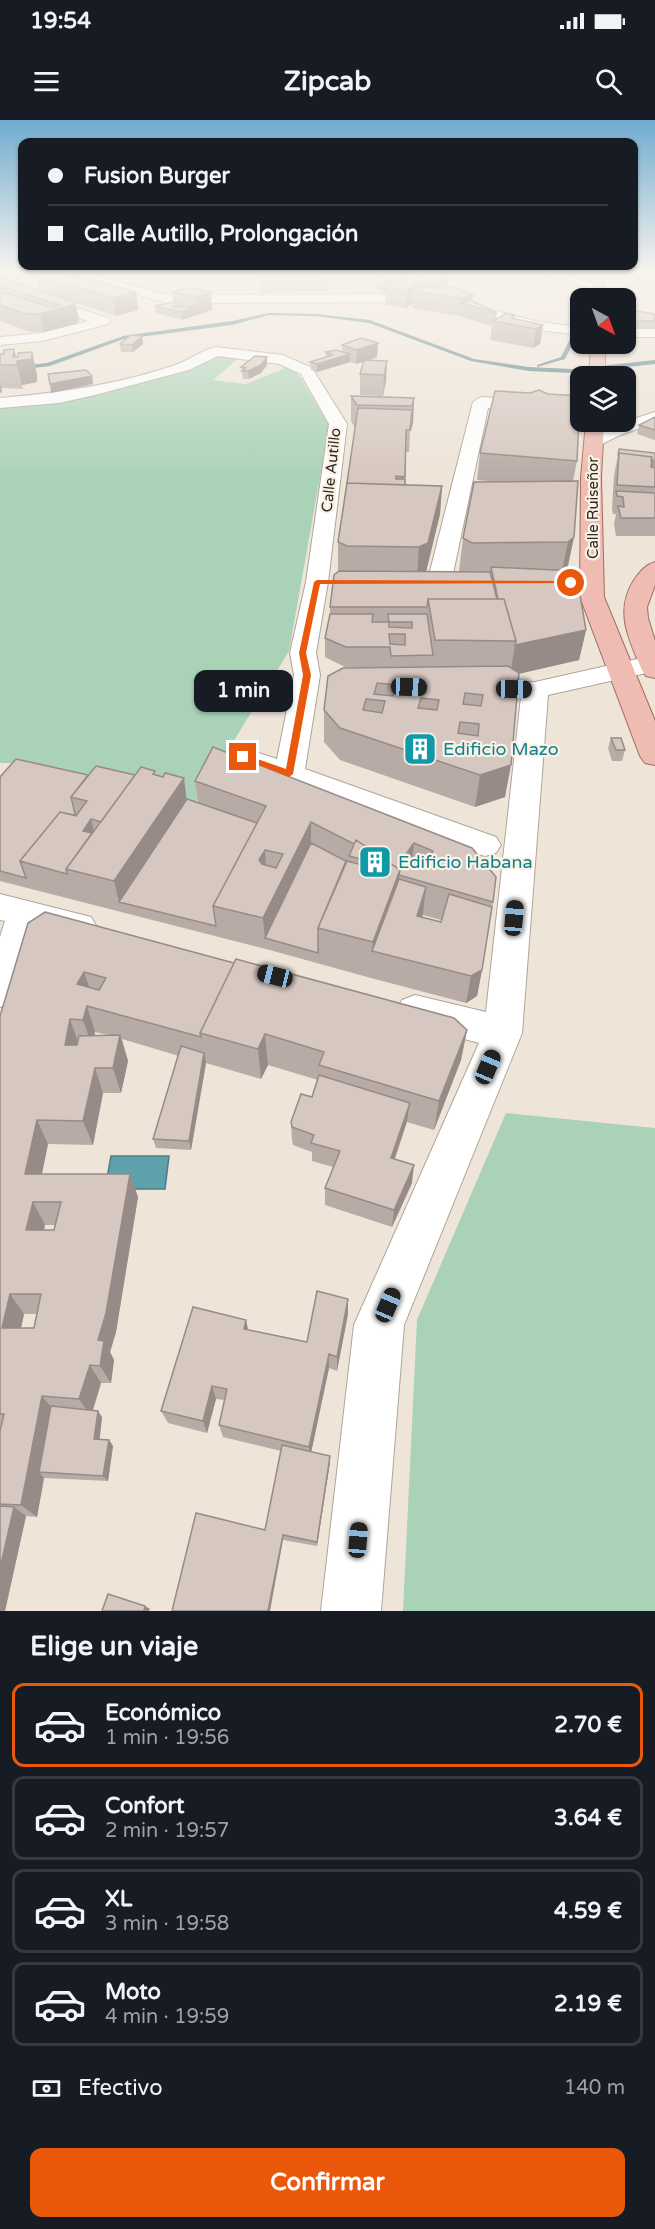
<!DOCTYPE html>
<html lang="es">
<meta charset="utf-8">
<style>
body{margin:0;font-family:"Varela Round",sans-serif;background:#20242c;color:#f1f3f6;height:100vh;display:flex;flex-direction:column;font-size:22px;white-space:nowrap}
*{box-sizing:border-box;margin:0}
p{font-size:20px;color:#9ea1a6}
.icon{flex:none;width:33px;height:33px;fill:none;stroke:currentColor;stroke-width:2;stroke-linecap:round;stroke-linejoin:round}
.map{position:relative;height:1491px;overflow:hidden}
.drawer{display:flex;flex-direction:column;background:#171b24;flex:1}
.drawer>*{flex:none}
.banner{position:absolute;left:18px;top:18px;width:620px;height:132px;border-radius:12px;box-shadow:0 2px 4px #0004;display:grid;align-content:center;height:132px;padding:0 30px;background:#171b24}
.needle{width:39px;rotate:139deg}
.controls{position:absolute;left:570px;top:168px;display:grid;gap:12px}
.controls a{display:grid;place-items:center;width:66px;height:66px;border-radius:12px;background:#171b24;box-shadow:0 2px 4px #0004;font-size:30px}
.end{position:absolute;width:27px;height:27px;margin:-14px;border:8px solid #ea580c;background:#fff;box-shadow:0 0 0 3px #fff}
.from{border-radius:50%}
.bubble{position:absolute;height:42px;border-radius:12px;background:#171b24;box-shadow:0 2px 4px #0004;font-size:20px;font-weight:700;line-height:42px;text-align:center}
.car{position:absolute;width:18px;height:36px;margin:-18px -9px;border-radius:8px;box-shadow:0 0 4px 2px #0007;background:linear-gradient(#222 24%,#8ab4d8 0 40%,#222 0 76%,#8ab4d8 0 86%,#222 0)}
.banner b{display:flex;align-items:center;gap:21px;height:57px;font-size:22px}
.banner b+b{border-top:2px solid #363941}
.banner i{width:15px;height:15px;background:#f1f3f6}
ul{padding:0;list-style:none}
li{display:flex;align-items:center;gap:18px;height:84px;margin:0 12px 9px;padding:0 18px;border:3px solid #363941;border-radius:12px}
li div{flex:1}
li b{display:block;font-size:22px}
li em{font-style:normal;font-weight:700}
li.on{border-color:#ea580c}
li>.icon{width:54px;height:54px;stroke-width:1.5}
h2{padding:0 30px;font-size:27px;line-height:72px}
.pay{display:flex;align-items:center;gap:15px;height:66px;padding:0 30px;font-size:22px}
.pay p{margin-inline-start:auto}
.button{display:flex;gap:12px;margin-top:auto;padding:12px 30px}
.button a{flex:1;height:69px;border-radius:12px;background:#ea580c;color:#fff;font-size:24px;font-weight:700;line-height:69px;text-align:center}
.status{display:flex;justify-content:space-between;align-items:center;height:42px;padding:0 30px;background:#171b24;direction:ltr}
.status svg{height:16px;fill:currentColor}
header{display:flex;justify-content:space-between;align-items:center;height:78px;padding:0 30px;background:#171b24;font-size:27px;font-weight:700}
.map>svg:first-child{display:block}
</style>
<div class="status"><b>19:54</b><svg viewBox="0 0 49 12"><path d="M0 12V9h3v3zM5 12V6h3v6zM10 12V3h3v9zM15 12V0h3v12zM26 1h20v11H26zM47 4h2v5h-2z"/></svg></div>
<header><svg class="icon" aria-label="menu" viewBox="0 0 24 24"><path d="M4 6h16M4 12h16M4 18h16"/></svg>Zipcab<svg class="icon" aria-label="search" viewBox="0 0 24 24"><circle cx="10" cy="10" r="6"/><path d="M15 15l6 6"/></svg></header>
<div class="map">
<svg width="655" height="1491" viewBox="0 0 655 1491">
<rect width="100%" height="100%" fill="#eee4d8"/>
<path fill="#a9d2b6" d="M257,151H321L329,171L260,173Z
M218,234L241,236L213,260L246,264L290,246L301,258L329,306L289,531L193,687L22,643H0V287L52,283L155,260Z
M506,993L655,1008V1491H403L417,1200Z"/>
<path fill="#5da1ad" stroke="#4e7d84" stroke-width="1.5" d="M111,1036H169L165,1069H105Z"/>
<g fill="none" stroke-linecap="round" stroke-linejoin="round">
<path fill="#4e7d84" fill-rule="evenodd" d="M269,193L316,194L370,200L474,239L529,247L572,249L655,240V244L572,253L529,251L471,241L369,203L316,196L269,195L232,205L124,219L50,246L0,252V248L47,243L123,216L232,201Z
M572,215L577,216L565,239L537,247V245L561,237Z"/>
<g stroke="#aea599" stroke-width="2">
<path id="street" d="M61,151H79L167,175L432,174L539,202L580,207V215L539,210L432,182L166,183Z
M536,151H554L603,166L597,170Z
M0,163L108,198L110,201L108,204L42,221L0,225V217L42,213L88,201L0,171Z
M626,209H655V217H626Z
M216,227L283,235L312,248L347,304L328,462L316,533L320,555L305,649L496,717L501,725L496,733L485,736L474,733L233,644L228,637L233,630L243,628L277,639L294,555L290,533L306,462L329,304L301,254L279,244L218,236L189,250L95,275L59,283L0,288V278C60,273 121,264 178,244C191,239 202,230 216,227Z
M481,277L580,284V294L488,288L451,463L447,468H431L427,463L473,282Z
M655,292V303L620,315L594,328L585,323L608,307Z
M655,535V551L548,575L522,913L404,1205L381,1491H321L354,1205L479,923L402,902L396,891L402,880L415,875L486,892L521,577L503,575L499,569L503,563L535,562Z
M0,774L91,797L97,807L91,817L79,820L38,810L13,883L0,887V817L5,801L0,800Z"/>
</g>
<g stroke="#a36c5e" stroke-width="2">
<path id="primary" d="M593,151H605L603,178H591Z
M591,224H605V256H589Z
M586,302H604L601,357L604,477L655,601V645L645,643L640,636L580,477L581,357Z
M655,442V465L647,487L648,498L655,521V558L646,556L642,550C629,520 614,491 634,460C640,452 645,445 655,442Z"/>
</g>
<use href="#street" fill="#fff" fill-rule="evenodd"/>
<use href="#primary" fill="#eebcb2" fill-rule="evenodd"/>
</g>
<path fill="#b8aba5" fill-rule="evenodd" d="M49,151H81L83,160L136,172L138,190L116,196L76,183L79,200L76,204L44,212H30L0,201V157L39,170L36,155L50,152Z
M377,156L408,157V162H417V156L448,166L473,181L497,193L496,199H515L543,205L540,224L533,228L490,220L492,206L459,196L412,188V184L406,188L385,185L386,172L383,173L376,169Z
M172,172H211L212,190L182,200L156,193L155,186L173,182Z
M626,189L655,195V208H628L626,204Z
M142,216L143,224L133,232H121L120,224Z
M378,223L377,237L370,240L387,241L386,261L383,276L360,275V254L363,242L356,244L350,242L317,252L311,250L310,242L326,237V232H342V225Z
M14,229L16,237L32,232L37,255V262L22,265L23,269L2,268V272L0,273V245L4,234Z
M267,245L261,253L249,259H243L241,247Z
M351,276L414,278L413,303L410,312L409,332H405L404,365L442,366L440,394L426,452L459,451L463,418L499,362L477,360L480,333L577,341L573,361L574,417L567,450L586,510L579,540L519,553L505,677L475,687L340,640L324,622V590L389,547H345L325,537V518L330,494V487L339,451H338V422L355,308L351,301Z
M655,297V320L637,314L639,305Z
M619,329L655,333V416H616L614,404L616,394H613L612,389L614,356Z
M611,618L625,630L622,641H612L608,628Z
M88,655H156L187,679L198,683L195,661L472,728L493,782L482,850L477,876L466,883L371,858L266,829L0,761V657ZM423,795L441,800V802L422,797Z
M28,803L467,910L461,940L434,1010L407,1002L395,1039L412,1063L392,1107L325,1085V1068L333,1047L312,1041V1032L293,1025L292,1020L291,1002L312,977L318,960L268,945L261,959L206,943L191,1030L156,1028L153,1019L179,936L122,919L128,941L121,973H103L93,1025L48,1024L42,1054L138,1077L116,1212L110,1232L114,1240L111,1263H101L93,1290L102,1297L99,1320H109L113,1326L108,1361L44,1358L37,1397L26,1396L5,1491H0V896ZM95,912L108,915H95ZM45,1105H56L54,1110H44ZM24,1194H37L34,1208H21Z
M348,1194L337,1251L329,1248L311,1332L330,1336V1342L317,1426L283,1420L265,1410L281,1331L223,1317L219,1305L225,1280L216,1279L207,1313L168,1303L161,1291L246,1200L248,1210L307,1222Z"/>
<path fill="#968b86" d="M59,151H81L83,162L71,165Z
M408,157L407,170L420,162L419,172L413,171L412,184L406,188L407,170L386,168V172L383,173L384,160Z
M449,157L447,170L424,173V160Z
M136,172L138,190L116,196L113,178Z
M211,172L212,190L182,200L181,192L197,188L196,177Z
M473,175L472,186L462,183V178Z
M75,182L79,200L76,204L44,212L40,194Z
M543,205L540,224L533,228L536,209Z
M142,216L143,224L133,232L132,225Z
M378,223L377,237L356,244L357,230Z
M14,229L17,241L32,232L37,255V262L22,265L23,269L17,245L13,237Z
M350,234V242L317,252V244Z
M267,237V245L261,253L249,259L248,251Z
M387,241L386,261L383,276L384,255Z
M92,256L93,264L51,273L50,264Z
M0,262L2,272L0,273Z
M414,278L413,303L411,312L412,286Z
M442,366L440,394L426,452L417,456L419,427Z
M574,417L567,450L561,455L568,422Z
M586,510L579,540L510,556L515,525Z
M511,645L505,677L475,687L480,655Z
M184,658L188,690L119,782L114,761Z
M91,699L95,716L83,711Z
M311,702V734L265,818L263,798Z
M414,723L411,755L404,737Z
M265,730L267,762L259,740Z
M374,732L372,768L365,755Z
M400,750L397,787L372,831L373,822Z
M426,767L423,794L414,823L417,796Z
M482,850L477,876L466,883L471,856Z
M84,852L93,878L87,886L95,912L92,926L83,900L77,864Z
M70,899L79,925H65Z
M467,910L461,940L434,1010L439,981Z
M265,914L268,945L261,959L258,929Z
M120,915L128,941L121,973L113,948Z
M204,933L206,943L191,1030L189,1021Z
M95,948L103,973L93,1025L83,1001Z
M410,983L407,1001L389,1055L391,1038Z
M37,1000L48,1024L37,1077L25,1054Z
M414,1045L412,1063L392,1107L394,1090Z
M130,1054L138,1077L116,1212L110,1232L114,1240L111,1263L100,1246L98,1220Z
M33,1082L45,1105L39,1132L26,1110Z
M10,1174L24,1194L17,1227L2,1208Z
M348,1179V1194L337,1251V1237Z
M246,1200L249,1214L244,1209Z
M329,1234V1248L310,1338L309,1327Z
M90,1245L101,1263L91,1296L79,1279Z
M212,1266L216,1279L207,1313L203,1301Z
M42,1276L56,1293L39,1352L44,1358L37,1397L21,1385Z
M98,1291L102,1297L99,1325L94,1319Z
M109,1320L113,1326L108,1361L103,1356Z
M330,1336V1342L317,1426V1422Z
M14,1387L26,1396L5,1491H0V1448Z
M283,1415V1420L270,1491H268Z
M145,1486L150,1489L149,1491H144Z"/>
<path fill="#d6c7c0" stroke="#968b86" stroke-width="1.5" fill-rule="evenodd" d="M55,151H62L69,153L63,154L84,160L90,159L136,172L113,178L36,155Z
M401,153L408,157L384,160L377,156Z
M441,153L449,157L424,160L417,156Z
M0,157L75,182L73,185L40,194H26L0,185V174L6,173L52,188L60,185L0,166Z
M396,161L420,162L407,170L386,168Z
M447,165L473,175L462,178L413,171L421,166L441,169Z
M191,168L211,172L196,177L172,172Z
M470,180L497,193L461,183Z
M173,182L181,184L172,187H197L181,192L155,186Z
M626,189L654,194L655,201H629L626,195L635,194H626Z
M506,193L515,196L511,198L543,205L536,209L493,201Z
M131,215L142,216L132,225L120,224Z
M361,218L378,223L357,230L342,225Z
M14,229L13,237H18V233L32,232V239L17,241V245H0V234H4V230Z
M336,230L350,234L317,244L310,242L333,235L326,232Z
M255,236L267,237L261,245L248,251H242L246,248L241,247Z
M364,240L387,241L384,255L360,254Z
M86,250L92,256L50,264L48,254Z
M539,270L548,274L580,276L577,341L480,333L495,271L530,273Z
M351,276L414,278L412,286L357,285Z
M358,288L412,290L410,310H406L405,357L396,356V359H405V365L347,363Z
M655,297V310L639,305Z
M619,329L655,333V348L651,347V346H653V340H651L652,337L619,333V336L618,335Z
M619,333L652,337L651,347L655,348V367L617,365Z
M578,361L574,417L568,422L472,423L463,418L474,362Z
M347,363L442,366L428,423L419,427L347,426L338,422Z
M616,371L655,373V398H621L618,386L624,387L623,377L617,376Z
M491,447L576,451L586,510L515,525L516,521L504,479H498Z
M339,451L490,452L497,479H428L427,487H330L334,455Z
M428,479H504L516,521L435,520Z
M330,494H373L372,502H389V507L412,508V502H389L388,494H427L433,535L391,536L390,527H346L325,518ZM389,514H405V525L390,524Z
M508,546L519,553L511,645L480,655L340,608L324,590L328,556L343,548ZM377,563L396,565L393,576L374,574ZM465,573L483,575L481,586L463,584ZM421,578L439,580L437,590L418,588ZM366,579L385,581L382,593L363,590ZM460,602L479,604L478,616L458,613Z
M611,618H621L625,630H616Z
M213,627L472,728L496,757L493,782L399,755L400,750L384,739L382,743L374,737V732L356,720L354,724L311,702L263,798L213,786L266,686L195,661ZM414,723L433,731L423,745L404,737ZM265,730L283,734L276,748L262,744L259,740Z
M16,639L88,655L71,677L75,694L74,695L60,692L20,741L26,758L0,751V657Z
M96,646L135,655L101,702L91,699L83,711L92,713L66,749L67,754L20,741L60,692L76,696L87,681L71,677Z
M141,647L155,651L153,654L163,657L165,653L184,658L114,761L66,749Z
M187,679L257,703L213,786L216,806L119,782Z
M356,720L374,732L365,755L377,757L384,739L400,750L373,822L318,808L347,741L362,745L365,740L349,736Z
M311,723L346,741L318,808V833L265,818Z
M399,759L426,767L417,796L441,802L449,774L492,787L482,850L471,856L372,831Z
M45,792L234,843L200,913L201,917L87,886L83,900L70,899L65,925H77L79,916L120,915L113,948H95L83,1001L37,1000L25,1054H130L106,1193L98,1220L104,1221L100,1246L90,1245L79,1279L42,1276L21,1385L0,1384V1311L4,1294H0V896L28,803ZM84,852L106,858L99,870L77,864ZM33,1082H61L54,1110H26ZM10,1174H41L34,1208H2Z
M236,839L454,898L467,910L439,981L319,945L324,932L265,914L258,929L200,913Z
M181,926L204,933L189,1021L153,1019Z
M319,955L410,983L391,1038L414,1045L394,1090L325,1068L340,1031L311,1023L314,1015L292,1007L291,1002L301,974L312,977Z
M317,1171L348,1179L337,1237L329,1234L309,1327L219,1305L227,1269L212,1266L203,1301L161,1291L193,1187L246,1200L244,1209L307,1222Z
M51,1286L98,1291L94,1319L109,1320L103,1356L39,1352Z
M282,1325L330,1336L317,1422L283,1415L268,1491H172L196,1393L265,1410Z
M0,1386L14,1387L0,1448Z
M108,1474L145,1486L144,1491H102Z"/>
<linearGradient id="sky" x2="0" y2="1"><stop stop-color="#70acd0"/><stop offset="0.42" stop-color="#f7f3ed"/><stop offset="1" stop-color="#f7f3ed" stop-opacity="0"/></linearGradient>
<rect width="655" height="359" fill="url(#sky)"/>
<path fill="#ea580c" d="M317,460L571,461L575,463L320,464L306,533L311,555L293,654L289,657L239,637L246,635L286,649L303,555L299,533L314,462Z"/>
<defs>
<g id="building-square" transform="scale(1.725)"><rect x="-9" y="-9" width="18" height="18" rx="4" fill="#0f9aa8" stroke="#fbf1e5"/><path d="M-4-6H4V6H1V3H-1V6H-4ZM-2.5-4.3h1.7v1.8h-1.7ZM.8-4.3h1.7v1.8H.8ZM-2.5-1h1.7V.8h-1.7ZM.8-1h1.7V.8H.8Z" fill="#fff"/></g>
</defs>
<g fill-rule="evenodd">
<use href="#building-square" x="420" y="629"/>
<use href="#building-square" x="375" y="742"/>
</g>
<g text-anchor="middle" stroke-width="4.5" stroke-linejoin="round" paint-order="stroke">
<g font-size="15" fill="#2c2823" stroke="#fbf1e5">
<text transform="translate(331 350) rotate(-84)" y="5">Calle Autillo</text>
<text transform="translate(593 388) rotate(-90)" y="5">Calle Ruiseñor</text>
</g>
<g font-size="18" fill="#0d838f" stroke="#fbf1e5" text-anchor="start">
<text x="443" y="635">Edificio Mazo</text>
<text x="398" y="748">Edificio Habana</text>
</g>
</g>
</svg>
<div class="controls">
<a><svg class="needle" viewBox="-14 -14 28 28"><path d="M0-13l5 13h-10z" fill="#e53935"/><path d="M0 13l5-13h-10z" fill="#9ea1a6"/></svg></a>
<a><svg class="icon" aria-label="layers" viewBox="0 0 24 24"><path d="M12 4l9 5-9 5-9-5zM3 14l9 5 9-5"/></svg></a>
</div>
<i class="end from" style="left:571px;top:463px"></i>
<i class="end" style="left:243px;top:637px"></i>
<div class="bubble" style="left:194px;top:550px;width:99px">1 min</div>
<i class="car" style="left:409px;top:567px;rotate:92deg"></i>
<i class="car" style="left:514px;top:569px;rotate:91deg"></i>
<i class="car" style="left:514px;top:798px;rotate:5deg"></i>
<i class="car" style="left:275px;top:856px;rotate:284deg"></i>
<i class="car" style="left:488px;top:947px;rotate:23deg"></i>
<i class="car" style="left:388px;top:1185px;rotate:23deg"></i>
<i class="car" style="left:358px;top:1420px;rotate:5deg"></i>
<div class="banner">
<b><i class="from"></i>Fusion Burger</b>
<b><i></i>Calle Autillo, Prolongación</b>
</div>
</div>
<section class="drawer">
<h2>Elige un viaje</h2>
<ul>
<li class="on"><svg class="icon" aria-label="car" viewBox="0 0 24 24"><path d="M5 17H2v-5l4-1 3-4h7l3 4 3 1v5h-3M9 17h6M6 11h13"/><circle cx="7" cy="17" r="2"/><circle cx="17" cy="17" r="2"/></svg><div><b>Económico</b><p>1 min · 19:56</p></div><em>2.70 €</em></li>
<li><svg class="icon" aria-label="car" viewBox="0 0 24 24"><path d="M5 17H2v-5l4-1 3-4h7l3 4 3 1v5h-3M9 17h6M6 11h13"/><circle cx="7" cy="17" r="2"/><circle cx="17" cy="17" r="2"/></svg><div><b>Confort</b><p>2 min · 19:57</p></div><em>3.64 €</em></li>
<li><svg class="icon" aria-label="car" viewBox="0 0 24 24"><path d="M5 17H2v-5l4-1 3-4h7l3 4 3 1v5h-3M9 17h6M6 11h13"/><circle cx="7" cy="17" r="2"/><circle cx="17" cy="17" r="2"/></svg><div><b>XL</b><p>3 min · 19:58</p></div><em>4.59 €</em></li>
<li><svg class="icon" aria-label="car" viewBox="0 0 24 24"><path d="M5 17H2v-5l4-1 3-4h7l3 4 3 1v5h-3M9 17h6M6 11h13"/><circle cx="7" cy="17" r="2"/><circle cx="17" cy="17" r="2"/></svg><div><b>Moto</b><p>4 min · 19:59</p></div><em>2.19 €</em></li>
</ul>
<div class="pay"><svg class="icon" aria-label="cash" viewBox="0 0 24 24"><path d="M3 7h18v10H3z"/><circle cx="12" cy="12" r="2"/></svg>Efectivo<p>140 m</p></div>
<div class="button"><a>Confirmar</a></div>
</section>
